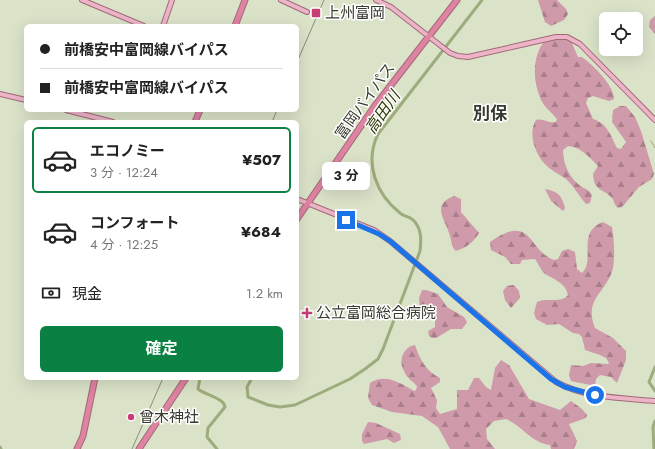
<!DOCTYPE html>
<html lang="ja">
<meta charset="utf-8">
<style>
body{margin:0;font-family:Jost,"Noto Sans JP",sans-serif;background:#f2f2f2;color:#222;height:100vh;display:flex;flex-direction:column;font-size:15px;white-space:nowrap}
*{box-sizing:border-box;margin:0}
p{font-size:13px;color:#767676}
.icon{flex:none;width:22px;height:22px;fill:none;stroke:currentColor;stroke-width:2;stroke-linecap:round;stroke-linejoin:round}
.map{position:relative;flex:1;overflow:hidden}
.side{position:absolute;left:24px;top:120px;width:275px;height:260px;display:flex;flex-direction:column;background:#fff;border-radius:6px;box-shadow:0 4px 16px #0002}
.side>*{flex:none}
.guide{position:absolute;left:24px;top:24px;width:275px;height:88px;border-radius:6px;box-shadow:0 4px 16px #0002;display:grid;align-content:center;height:88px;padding:0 16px;background:#fff}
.tools{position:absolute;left:599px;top:12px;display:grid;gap:8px}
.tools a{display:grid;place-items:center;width:44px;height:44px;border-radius:6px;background:#fff;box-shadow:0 4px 16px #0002;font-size:20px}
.end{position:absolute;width:18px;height:18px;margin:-9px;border:5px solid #1a73e8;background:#fff;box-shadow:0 0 0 2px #fff}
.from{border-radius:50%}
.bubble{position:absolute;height:28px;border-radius:6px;background:#fff;box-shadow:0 4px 16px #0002;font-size:13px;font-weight:700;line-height:28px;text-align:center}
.guide b{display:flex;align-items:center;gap:14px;height:38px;font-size:15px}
.guide b+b{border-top:1px solid #e0e0e0}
.guide i{width:10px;height:10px;background:#222}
ul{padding:7px 0 0;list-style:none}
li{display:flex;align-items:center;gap:12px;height:66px;margin:0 8px 6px;padding:0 8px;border:2px solid transparent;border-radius:6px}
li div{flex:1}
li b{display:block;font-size:15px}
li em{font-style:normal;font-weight:700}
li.current{border-color:#0b8043}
li>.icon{width:36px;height:36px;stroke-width:1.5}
.pay{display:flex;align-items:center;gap:10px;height:44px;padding:0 16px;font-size:15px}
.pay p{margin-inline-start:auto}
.primary-button{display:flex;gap:8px;margin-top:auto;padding:8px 16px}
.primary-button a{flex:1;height:46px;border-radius:6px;background:#0b8043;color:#fff;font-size:16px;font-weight:700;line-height:46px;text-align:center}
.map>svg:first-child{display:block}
</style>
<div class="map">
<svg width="655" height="449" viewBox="0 0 655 449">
<defs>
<pattern id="forest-firs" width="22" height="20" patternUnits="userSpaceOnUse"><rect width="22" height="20" fill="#cf9aaa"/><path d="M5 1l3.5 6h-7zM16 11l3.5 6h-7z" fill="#a97f8b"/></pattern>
</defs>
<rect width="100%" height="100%" fill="#dae2c8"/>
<path fill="url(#forest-firs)" d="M538,0H557L566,9L568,14L564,20L551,26L545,22Z
M655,16V34L649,27L650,20Z
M559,38L571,41L578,57H582C593,65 614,85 614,99L609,101L593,96L588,98L586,103L593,119C607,123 611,136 617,148L621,149L626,142L612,122L613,110L620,106H626L635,117L641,131L654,174L652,179L639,187L623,206L619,208C614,206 615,202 612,198C603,188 594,192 593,174L598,166C589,157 581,147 568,146L563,150C563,165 570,179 582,187C586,189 589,190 592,195L590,203L586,204C579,196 574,186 566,179C561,175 554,172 548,167C536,157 527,134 536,120C544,118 549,124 556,122L557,119C553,114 548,110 544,105C533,87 531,60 543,43Z
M545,189C558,191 562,196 565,208L563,211L551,201Z
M454,196L461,199V212L479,233C473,243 467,247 456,251C451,247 452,242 450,236C446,220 430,205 454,196Z
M603,222L612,227C614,239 615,256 613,268C607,293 583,298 595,328L613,338L626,351V360L617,383L611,377L600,375L596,379L595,386L571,381L569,375L571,365L583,366L591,363L608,364L609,363L606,358L600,355L585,350L582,337L579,334L573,333L559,324L547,325L536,319L534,313L537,302C547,297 561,304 568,295C565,282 554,280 544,273C540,269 538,263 535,259L522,260L520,264H511L505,257L491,250L490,242C533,212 527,250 554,260L558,259L562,251L568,249L575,252L577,269L582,273C596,260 576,232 603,222Z
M514,285L519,291L520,298L511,308L505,300L503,291L507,286Z
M422,290H426L438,294L447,307L464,317L467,322L462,329H451L436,338H432L429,336L428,331L435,327V319L423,315L420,311L419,298Z
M415,345C420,360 426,371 440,378V382L431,388L437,400L436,408L440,414L457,409V390H468L474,378H479L486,387L491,390L495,368L501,360L509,365L529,399L560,410L571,401L582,409L587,415L586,418L569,424L577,441L574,449H551L550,445C530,442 524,427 506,419L494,421L486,429L487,439L495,449H450L438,427L422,416L392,412L372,405L368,398L370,383C385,373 400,383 414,391L416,390L417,386C413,382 406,377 404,371C398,361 403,347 415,345Z
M368,422L376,423L400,434L401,440L394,443L387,439L364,444L362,441V434Z"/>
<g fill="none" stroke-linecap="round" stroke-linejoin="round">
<path stroke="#9eab7c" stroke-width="1" d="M651,141L655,148"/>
<path stroke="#9eab7c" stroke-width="3" d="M655,367L649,382L655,391
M200,378L198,389C205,395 224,398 225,407L208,428L207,437L217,449
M252,378L247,387L248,397L268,405L280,407L295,405L350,379L365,369L378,359L383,349L420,251C421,241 422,231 415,222C411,216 404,217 400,213C376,194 364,163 378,134L482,0
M0,447L1,449
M654,449L653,427L655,421"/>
<g stroke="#a36979" stroke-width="6">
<path id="major" d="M82,0L144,26
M281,0L307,12
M376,0L391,7L450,53L458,56L468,57L556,37H567L580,44L655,120
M163,26L172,0
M0,94L26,100
M66,110L113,122
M297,199L374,230L390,241L556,382C585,398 622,398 655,401"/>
</g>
<g stroke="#a36979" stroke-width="7">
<path id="highway" d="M235,26L245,0
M195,122L200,110
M297,219L374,107L457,0
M77,449L83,436L95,378
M139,449L186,378"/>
</g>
<use href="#major" stroke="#ebb5c7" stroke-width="4"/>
<use href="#highway" stroke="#de83a1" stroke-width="5"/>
<path stroke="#898e7c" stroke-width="1" d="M297,62L324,0
M272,122L277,110
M132,449L163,378"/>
</g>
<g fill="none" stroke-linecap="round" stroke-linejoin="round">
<path stroke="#1a73e8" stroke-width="5" d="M346,220L379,234L390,241L551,379L565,387L595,395"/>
</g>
<g fill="#c73d76" stroke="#fff" stroke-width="1.5">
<rect x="311" y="8" width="10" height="10" rx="2"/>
<path d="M305 307h4v4h4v4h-4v4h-4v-4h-4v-4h4z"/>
<circle cx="131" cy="417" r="4"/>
</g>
<g text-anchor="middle" stroke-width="3" stroke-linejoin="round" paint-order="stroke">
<g font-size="15" fill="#36392e" stroke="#fff" text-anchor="start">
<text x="325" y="18">上州富岡</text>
<text x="316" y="318">公立富岡総合病院</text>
<text x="139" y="422">曾木神社</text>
</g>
<g font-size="15" fill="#36392e" stroke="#fff">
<text transform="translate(365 101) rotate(-54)" y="5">富岡バイパス</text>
</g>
<g font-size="16" font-style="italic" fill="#2c3600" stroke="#fff">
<text transform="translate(382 112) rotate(-55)" y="6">高田川</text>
</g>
<g font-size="17" font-weight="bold" fill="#36392e" stroke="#fff">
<text x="490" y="119">別保</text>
</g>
</g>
</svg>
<div class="tools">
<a><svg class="icon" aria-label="locate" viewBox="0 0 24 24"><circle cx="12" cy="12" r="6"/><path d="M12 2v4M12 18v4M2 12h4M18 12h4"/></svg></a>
</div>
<i class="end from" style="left:595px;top:395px"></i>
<i class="end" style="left:346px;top:220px"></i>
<div class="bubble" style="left:322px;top:162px;width:48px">3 分</div>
<div class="guide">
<b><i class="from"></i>前橋安中富岡線バイパス</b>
<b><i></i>前橋安中富岡線バイパス</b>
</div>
<section class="side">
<ul>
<li class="current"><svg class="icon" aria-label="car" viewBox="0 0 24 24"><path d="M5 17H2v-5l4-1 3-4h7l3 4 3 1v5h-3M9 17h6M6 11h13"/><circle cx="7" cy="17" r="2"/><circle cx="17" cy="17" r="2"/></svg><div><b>エコノミー</b><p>3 分 · 12:24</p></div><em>¥507</em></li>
<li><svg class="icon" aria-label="car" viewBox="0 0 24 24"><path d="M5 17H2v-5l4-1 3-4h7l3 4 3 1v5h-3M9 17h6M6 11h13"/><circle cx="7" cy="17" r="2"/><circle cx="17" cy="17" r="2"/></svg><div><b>コンフォート</b><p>4 分 · 12:25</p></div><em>¥684</em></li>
</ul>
<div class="pay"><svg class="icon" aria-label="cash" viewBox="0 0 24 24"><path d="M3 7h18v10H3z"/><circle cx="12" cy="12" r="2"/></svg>現金<p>1.2 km</p></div>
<div class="primary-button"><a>確定</a></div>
</section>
</div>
